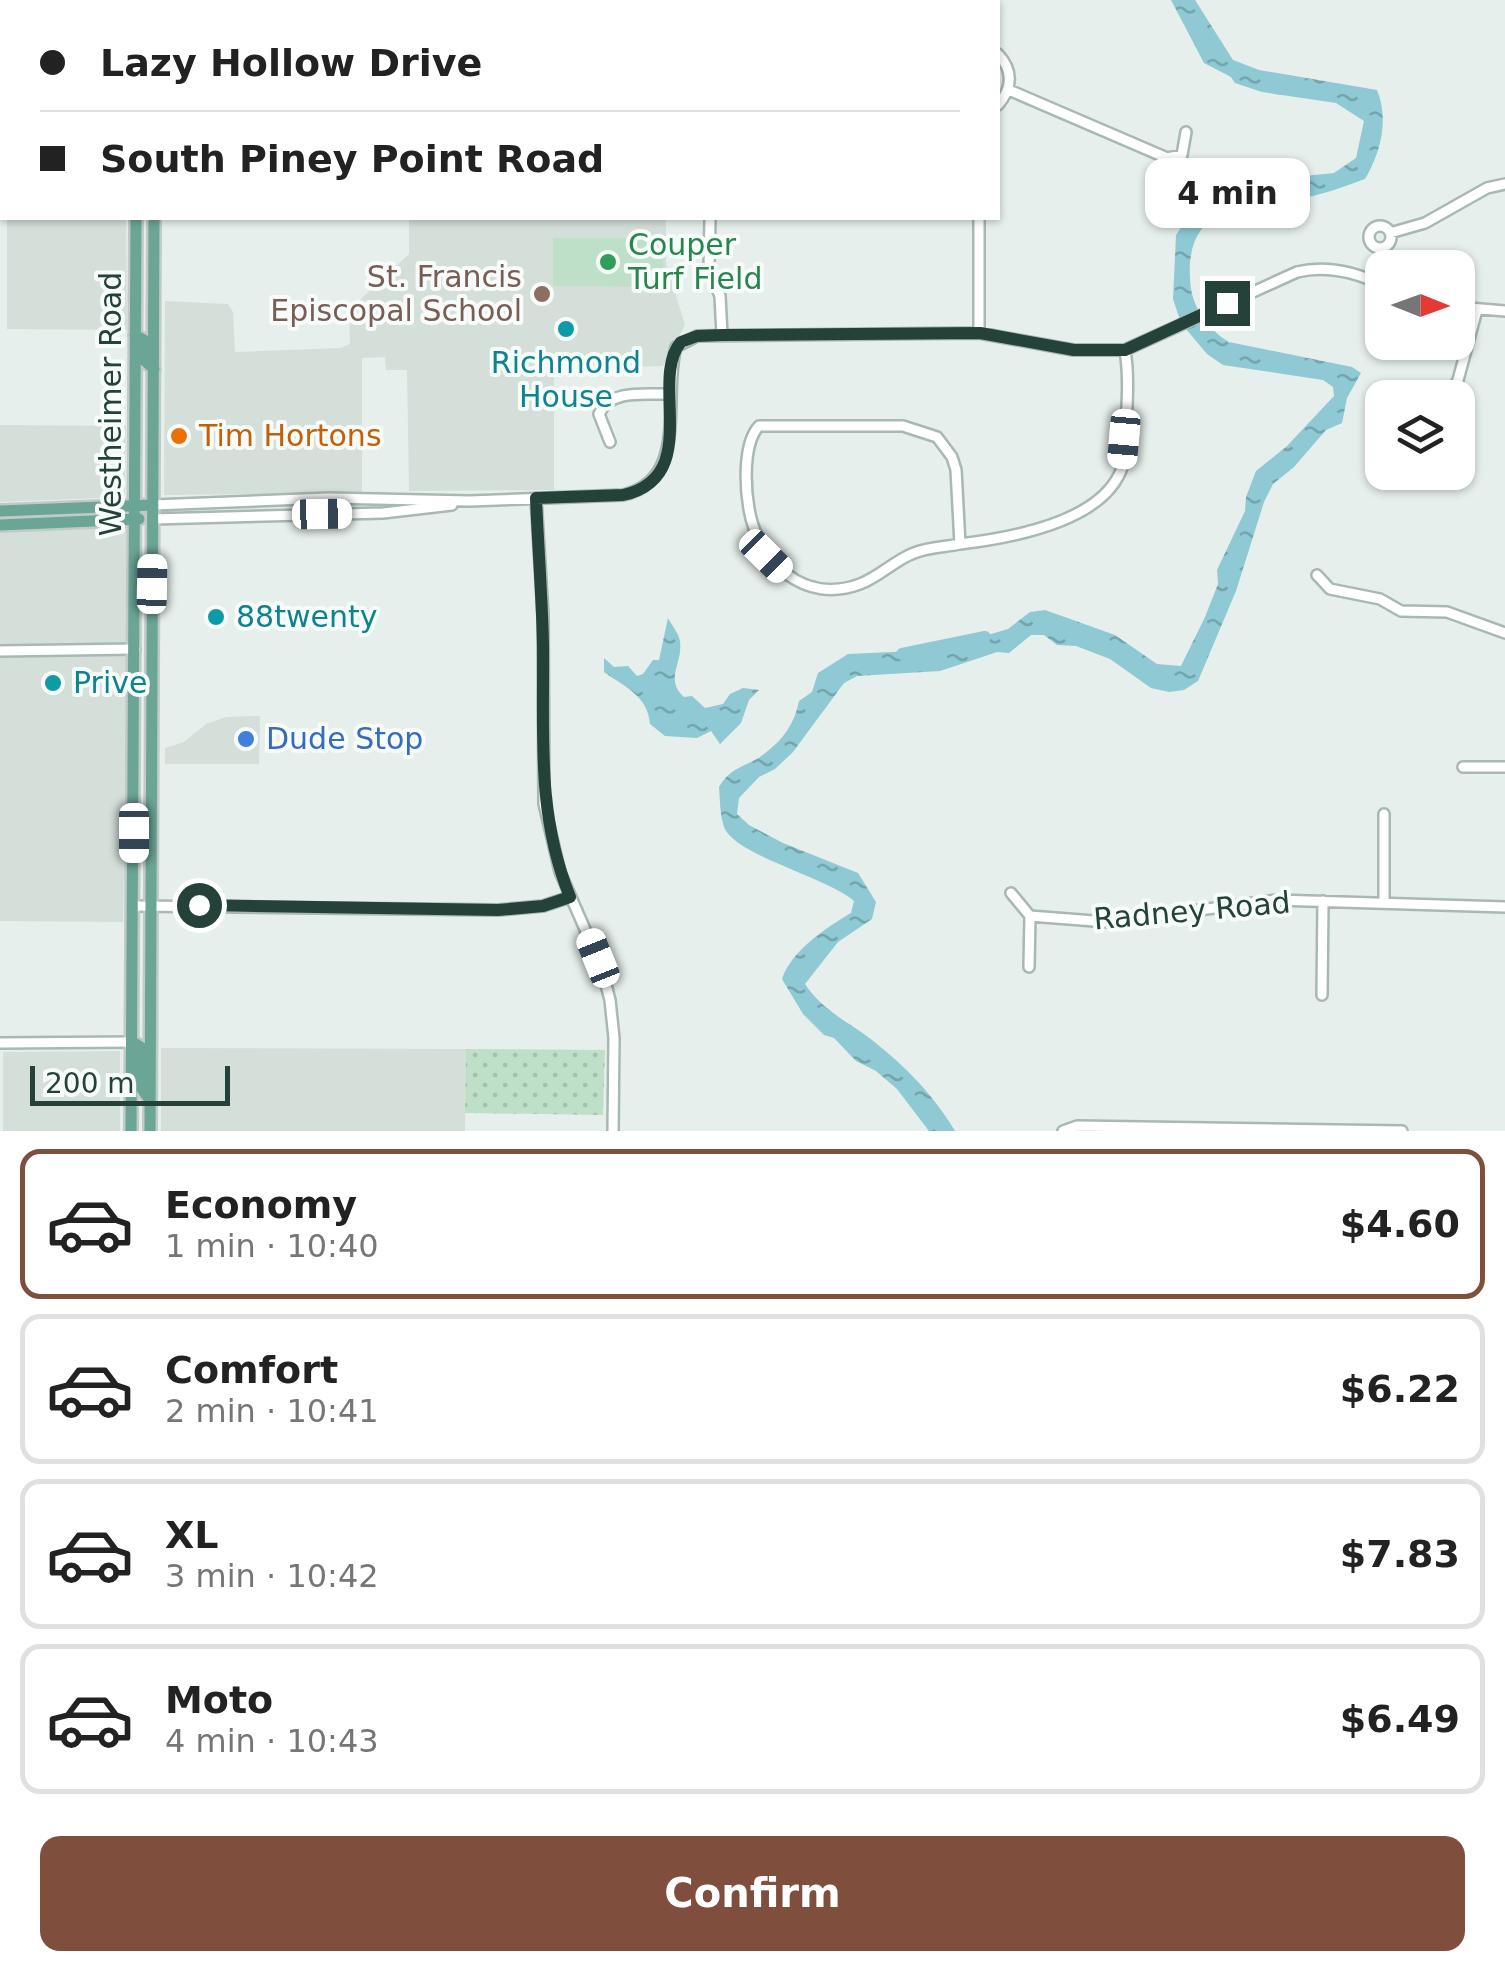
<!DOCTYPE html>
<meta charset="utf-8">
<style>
body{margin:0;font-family:"DejaVu Sans",sans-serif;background:#f2f2f2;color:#222;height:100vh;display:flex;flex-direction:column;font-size:38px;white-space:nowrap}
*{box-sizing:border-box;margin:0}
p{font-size:32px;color:#767676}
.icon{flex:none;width:55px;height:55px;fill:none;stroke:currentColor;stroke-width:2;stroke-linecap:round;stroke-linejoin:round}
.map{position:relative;height:1131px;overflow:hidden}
.side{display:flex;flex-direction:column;background:#fff;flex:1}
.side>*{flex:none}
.banner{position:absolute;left:0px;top:0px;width:1000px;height:220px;box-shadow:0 2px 8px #0004;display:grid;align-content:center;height:220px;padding:0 40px;background:#fff}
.needle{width:65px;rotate:91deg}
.tools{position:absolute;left:1365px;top:250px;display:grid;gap:20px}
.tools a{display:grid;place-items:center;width:110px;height:110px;border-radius:20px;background:#fff;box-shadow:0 2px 8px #0004;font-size:50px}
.scale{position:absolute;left:30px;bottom:25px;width:200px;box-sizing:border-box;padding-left:10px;border:5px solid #24423a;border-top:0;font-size:28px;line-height:35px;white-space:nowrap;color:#24423a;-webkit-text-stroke:8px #f7fbf9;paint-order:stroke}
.end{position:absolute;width:45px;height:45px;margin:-22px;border:12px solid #24423a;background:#fff;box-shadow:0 0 0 5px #fff}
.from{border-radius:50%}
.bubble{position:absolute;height:70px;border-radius:20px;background:#fff;box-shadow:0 2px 8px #0004;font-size:32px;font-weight:800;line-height:70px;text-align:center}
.car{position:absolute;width:30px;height:60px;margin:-30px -15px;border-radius:12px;box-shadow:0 0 8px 2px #0007;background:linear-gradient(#fff 24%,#345 0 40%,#fff 0 76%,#345 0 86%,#fff 0)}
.banner b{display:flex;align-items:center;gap:35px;height:95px;font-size:38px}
.banner b+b{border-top:2px solid #e0e0e0}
.banner i{width:25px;height:25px;background:#222}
ul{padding:18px 0 0;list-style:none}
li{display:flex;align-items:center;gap:30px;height:150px;margin:0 20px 15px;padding:0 20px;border:5px solid #e0e0e0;border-radius:20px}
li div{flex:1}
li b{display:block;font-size:38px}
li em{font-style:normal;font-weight:800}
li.current{border-color:#804e3d}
li>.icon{width:90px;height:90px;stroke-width:1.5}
.primary-button{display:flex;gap:20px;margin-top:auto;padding:20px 40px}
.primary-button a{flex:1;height:115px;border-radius:20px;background:#804e3d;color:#fff;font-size:40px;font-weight:800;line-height:115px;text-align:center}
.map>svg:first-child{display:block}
</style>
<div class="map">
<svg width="1505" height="1131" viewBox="0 0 1505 1131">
<defs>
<pattern id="grass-dots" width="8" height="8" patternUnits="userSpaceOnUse" patternTransform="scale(2.5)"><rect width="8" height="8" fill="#bfe0c8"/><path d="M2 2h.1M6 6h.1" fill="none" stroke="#a4c1ad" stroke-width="1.8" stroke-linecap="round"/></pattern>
<pattern id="water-ripples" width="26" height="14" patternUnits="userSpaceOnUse" patternTransform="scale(2.5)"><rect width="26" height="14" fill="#8ec9d4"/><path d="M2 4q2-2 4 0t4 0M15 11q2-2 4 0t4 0" fill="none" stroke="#74a5ad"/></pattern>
</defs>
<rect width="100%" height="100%" fill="#e6efeb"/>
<path fill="#d4dfda" d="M7,218H126L127,330L7,329Z
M409,218H666V263L685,325L663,366L554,369V490L409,491L407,370H386L385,357L362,358V493L164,495L165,301L228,304L233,312L235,352L340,348L350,344L349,310L409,254Z
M0,425L126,426L125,497L0,502Z
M132,524L123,922L0,921V531Z
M260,716L259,764H165V748L184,742L206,724L226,717Z
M161,1048L466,1049L465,1131H161Z
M120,1051V1131H3V1052Z"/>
<path fill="url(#grass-dots)" d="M466,1049L605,1050L603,1115L465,1113Z"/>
<path fill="#bfe0c8" d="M553,238H663V287L553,286Z"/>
<path fill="url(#water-ripples)" d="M1171,0H1195L1233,60L1259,70L1377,90C1389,119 1381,152 1365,179C1348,185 1330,192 1313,196C1255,208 1185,197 1190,279C1191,306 1206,328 1229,342L1352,367L1361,373L1347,398L1342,423L1326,430L1294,467L1273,484L1264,502L1236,591L1198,681L1184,690L1169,692L1151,688L1110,659L1076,646L1057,645L1044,635H1031L1009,653L997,652L940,671L857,676L844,683L793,752L775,769L759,777L739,798L737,814L749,825L783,843L858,873L876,902L872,919L838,942L805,984C821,1008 841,1018 864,1034C900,1061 932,1092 955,1131H929L897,1089L876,1071L856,1061L834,1038L824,1035L803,1014L782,979C791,951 827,927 851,913L854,901C826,877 734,855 724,827C720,815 720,800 719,787C732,765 748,767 764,754C783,740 795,723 799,701L812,692L818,673L848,654L937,650L1008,629L1030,612L1045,610L1115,635L1157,664L1181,666L1205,617L1218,584L1217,570L1245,511L1246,497L1256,471L1287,446L1334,396L1333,387L1323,380L1223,365L1207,354L1181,323L1173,299L1176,235L1203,195L1244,182L1334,173L1356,158L1364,121L1336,103L1262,92L1235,83L1231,77L1204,63Z
M668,618C671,624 679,634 680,641C683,664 664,679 684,697L692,696L705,708L723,704L730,694L743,688L759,690L749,700L741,723L720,744L711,731L697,738L665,736L650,724C648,696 625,687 604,672V658L614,667L628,666L637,676L643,674L653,660H659Z"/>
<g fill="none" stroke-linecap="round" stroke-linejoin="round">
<path stroke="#8ec9d4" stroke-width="12" d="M902,654L985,637"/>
<g stroke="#a8b8b2" stroke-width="14">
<path id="minor" d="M984,2V0
M998,54C1014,71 1012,89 998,105
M1009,90L1167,158L1182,155L1186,132
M0,117H2
M710,218L709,269L720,296L722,335
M979,218V333
M1369 237a11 11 0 1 1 22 0a11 11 0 1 1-22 0Z
M1390,233L1425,223L1487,188L1505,184
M1458,307L1505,311
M1448,398L1458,380L1477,310
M759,426H903L937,437L952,457L956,470L960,544C946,547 928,547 914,553C895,560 879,577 860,584C804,605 758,562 749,509C745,486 743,443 759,426Z
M610,442L599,414C611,388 647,395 671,394
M536,498L543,615L544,804L560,872L601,966L610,1000L614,1038L613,1131
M153,505L329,498L470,501L623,495C690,480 662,396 676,347L697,336L979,333L1073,350H1125L1297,272C1327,265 1355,272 1382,285
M153,519L383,513L452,505
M960,544C1010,538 1095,523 1119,475C1127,460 1124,437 1126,421C1128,396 1129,374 1125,350
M1317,575L1330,589L1380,599L1401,611L1447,612L1505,633
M0,651L135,649
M1463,767H1505
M1384,814V902
M1011,893L1030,916L1107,922L1276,900L1505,907
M133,906L498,910L543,906L570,897
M1029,967L1030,916
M1322,995L1323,901
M0,1043L133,1042
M1063,1131L1077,1126L1402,1131"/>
</g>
<g stroke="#c2cac8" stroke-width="16">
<path id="major" d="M137,2V0
M155,2V0
M135,335L144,340L145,361L154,369
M0,511L153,505
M0,525L139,519
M133,1042L142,1048V1089L150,1100
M131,1131L136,218
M150,1131L154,218"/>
</g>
<use href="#minor" stroke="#fff" stroke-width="9"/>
<use href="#major" stroke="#6aa596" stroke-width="11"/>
</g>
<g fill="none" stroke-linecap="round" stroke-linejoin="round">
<path stroke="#24423a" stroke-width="12" d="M199,905L498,910L543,906L570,897C536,813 544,733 543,645C542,596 538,547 536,498L623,495C704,477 648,380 681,342L697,336L722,335L980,333L1074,350H1125L1227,303"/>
</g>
<circle fill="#2e9e5b" stroke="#f7fbf9" stroke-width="4" cx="608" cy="262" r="10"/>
<circle fill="#8d6e63" stroke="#f7fbf9" stroke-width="4" cx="542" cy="294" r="10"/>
<g fill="#0f9aa8" stroke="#f7fbf9" stroke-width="4">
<circle cx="566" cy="329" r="10"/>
<circle cx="216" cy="617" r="10"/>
<circle cx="53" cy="683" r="10"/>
</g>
<circle fill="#e8710a" stroke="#f7fbf9" stroke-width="4" cx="179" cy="436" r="10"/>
<circle fill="#3f7fe0" stroke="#f7fbf9" stroke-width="4" cx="246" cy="739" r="10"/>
<g text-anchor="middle" stroke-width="8" stroke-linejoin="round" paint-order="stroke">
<g font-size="30" fill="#27864d" stroke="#f7fbf9" text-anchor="start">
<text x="628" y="255">Couper<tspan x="628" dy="34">Turf Field</tspan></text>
</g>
<g font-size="30" fill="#785e54" stroke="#f7fbf9" text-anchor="end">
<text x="522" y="287">St. Francis<tspan x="522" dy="34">Episcopal School</tspan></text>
</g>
<g font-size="30" fill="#0d838f" stroke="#f7fbf9" text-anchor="start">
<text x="566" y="373" text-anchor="middle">Richmond<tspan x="566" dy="34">House</tspan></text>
<text x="236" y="627">88twenty</text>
<text x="73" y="693">Prive</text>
</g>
<g font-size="30" fill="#24423a" stroke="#f7fbf9">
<text transform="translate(111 404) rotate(-90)" y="10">Westheimer Road</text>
<text transform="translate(1192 911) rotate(-5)" y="10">Radney Road</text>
</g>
<g font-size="30" fill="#c56008" stroke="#f7fbf9" text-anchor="start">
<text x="199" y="446">Tim Hortons</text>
</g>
<g font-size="30" fill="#366cbe" stroke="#f7fbf9" text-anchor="start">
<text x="266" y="749">Dude Stop</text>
</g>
</g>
</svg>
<div class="tools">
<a><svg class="needle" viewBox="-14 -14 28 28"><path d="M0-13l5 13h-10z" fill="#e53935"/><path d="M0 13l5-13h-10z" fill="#767676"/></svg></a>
<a><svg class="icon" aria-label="layers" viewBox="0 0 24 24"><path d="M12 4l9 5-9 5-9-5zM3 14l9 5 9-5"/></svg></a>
</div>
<div class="scale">200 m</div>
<i class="end from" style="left:199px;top:905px"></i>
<i class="end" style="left:1227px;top:303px"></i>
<div class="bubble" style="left:1145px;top:158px;width:165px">4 min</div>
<i class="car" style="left:1124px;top:439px;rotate:185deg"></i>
<i class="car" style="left:322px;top:514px;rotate:89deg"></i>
<i class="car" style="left:766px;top:556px;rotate:135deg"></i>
<i class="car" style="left:152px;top:584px;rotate:1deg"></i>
<i class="car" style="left:134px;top:833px;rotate:180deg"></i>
<i class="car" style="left:598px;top:958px;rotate:338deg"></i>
<div class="banner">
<b><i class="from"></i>Lazy Hollow Drive</b>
<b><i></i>South Piney Point Road</b>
</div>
</div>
<section class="side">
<ul>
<li class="current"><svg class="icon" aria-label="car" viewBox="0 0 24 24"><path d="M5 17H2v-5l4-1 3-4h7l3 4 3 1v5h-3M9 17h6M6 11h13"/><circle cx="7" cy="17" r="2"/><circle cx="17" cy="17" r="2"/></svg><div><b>Economy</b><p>1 min · 10:40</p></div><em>$4.60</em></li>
<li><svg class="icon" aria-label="car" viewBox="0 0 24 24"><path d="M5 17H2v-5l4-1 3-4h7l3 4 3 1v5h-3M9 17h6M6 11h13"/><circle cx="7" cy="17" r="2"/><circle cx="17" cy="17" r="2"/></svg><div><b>Comfort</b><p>2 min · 10:41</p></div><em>$6.22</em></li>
<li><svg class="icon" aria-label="car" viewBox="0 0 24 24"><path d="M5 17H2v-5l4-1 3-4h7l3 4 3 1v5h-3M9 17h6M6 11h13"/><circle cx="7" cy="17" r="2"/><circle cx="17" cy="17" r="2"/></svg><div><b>XL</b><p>3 min · 10:42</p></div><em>$7.83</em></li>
<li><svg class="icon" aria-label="car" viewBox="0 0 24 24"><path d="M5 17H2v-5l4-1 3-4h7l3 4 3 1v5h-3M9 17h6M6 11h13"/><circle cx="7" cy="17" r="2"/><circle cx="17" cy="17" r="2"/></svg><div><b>Moto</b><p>4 min · 10:43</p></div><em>$6.49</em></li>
</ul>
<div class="primary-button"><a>Confirm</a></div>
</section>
